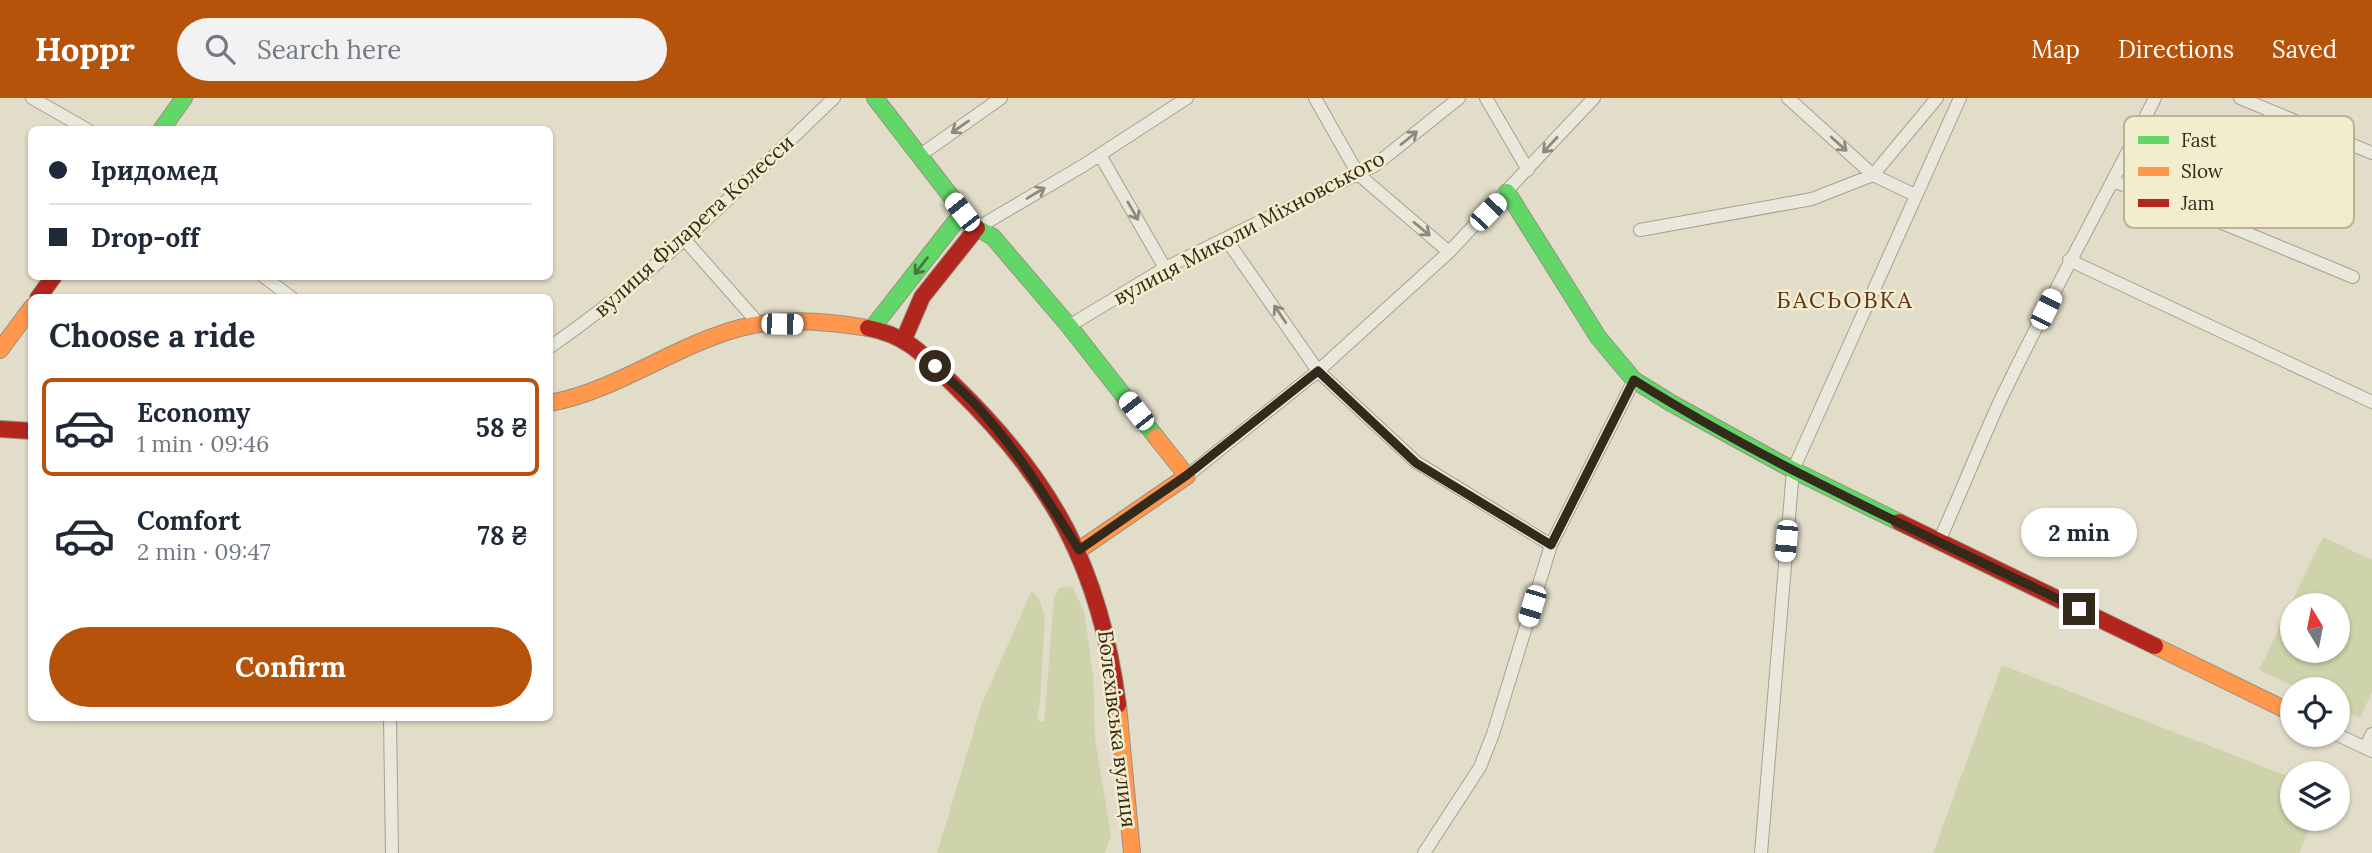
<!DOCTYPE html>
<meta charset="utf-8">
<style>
body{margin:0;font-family:Lora,serif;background:#f2f2f3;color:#1f2937;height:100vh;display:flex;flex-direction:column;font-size:26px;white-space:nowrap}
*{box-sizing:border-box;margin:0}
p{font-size:23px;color:#747a83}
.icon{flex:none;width:38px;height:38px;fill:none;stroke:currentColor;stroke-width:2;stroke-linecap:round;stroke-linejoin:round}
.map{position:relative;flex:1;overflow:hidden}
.details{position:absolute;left:28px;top:196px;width:525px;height:427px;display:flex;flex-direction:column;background:#fff;border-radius:10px;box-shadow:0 2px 5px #0004}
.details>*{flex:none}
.guide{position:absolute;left:28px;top:28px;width:525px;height:154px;border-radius:10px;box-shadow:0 2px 5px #0004;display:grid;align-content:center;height:154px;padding:0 21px;background:#fff}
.needle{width:46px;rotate:350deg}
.controls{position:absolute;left:2280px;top:495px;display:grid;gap:14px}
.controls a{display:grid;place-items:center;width:70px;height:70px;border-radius:50%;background:#fff;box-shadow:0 2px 5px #0004;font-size:35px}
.end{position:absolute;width:32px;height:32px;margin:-16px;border:9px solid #342a1c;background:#fff;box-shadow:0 0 0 4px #fff}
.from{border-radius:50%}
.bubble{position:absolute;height:49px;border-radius:24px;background:#fff;box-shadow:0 2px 5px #0004;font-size:23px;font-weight:800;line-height:49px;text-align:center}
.car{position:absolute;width:21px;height:42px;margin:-21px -10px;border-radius:9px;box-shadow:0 0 5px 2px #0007;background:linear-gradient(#fff 24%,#345 0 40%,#fff 0 76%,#345 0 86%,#fff 0)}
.guide b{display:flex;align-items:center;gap:24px;height:66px;font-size:26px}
.guide b+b{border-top:2px solid #e0e1e3}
.guide i{width:18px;height:18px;background:#1f2937}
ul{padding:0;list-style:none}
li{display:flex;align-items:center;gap:21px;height:98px;margin:0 14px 10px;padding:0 7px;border:4px solid transparent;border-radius:10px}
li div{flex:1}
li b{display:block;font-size:26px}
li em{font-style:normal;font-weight:800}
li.on{border-color:#b45309}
li>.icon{width:63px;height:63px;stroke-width:1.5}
h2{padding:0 21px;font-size:32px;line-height:84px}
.button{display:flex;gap:14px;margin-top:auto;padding:14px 21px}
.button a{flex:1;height:80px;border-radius:42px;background:#b45309;color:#fff;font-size:28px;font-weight:800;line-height:80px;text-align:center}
header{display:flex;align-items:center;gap:42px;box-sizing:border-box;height:98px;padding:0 35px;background:#b45309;color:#fff}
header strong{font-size:33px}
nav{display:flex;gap:38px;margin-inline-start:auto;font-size:24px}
.search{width:490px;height:63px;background:#f2f2f3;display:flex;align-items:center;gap:18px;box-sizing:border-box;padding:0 24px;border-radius:38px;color:#747a83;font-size:26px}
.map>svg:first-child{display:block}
</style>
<header>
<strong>Hoppr</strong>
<div class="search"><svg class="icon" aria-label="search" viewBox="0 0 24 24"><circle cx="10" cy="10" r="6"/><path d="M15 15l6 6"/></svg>Search here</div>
<nav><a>Map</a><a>Directions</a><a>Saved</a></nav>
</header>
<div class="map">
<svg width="2372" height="755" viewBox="0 0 2372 755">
<rect width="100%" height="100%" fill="#e2ddc8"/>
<path fill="#ced3ab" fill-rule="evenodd" d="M2323,439L2372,462V594L2360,620L2338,610V592L2300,591L2259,572ZM2292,508H2338V553H2292Z
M1072,488L1084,513L1093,577L1095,641L1111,738L1105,755H937L982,605L1032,492L1040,503L1045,520L1040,604L1037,622L1044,624L1054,500L1059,490Z
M2002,567L2292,680V721H2313L2299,755H1933Z"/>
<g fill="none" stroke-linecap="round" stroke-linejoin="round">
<g stroke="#a6a192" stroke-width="14">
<path id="street" d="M32,0L88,32
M1315,0L1358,76L1449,154
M1486,0L1528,72
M1788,0L1873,77L1915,97
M2240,0L2372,55
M1100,57L1165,170
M919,58L1001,0
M2113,83L2232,129L2353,179
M977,130L1084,67L1187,0
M1640,132L1812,101L1873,77L1937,0
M1226,141L1318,273L1416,364L1551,447
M685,142L759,226
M2069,162L2372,304
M263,178L292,200
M1069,228L1165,170L1374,68L1459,0
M550,249C654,177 743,87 834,0
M1187,378L1318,273L1449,154L1594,0
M1939,443C1960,397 1978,351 1999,305C2048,202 2104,102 2155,0
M390,620L392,755
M2338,637L2372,653
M2365,650L2372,636
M1424,755L1480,669L1493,636L1551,447L1634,282
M1761,755L1793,372L1960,0"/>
</g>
<g stroke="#969182" stroke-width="18">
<path id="fast" d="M875,0L963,114L977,130L993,139L1069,228L1156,339
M161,32L184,0
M1507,94L1598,239L1634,282L1671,305L1793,372L1899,424
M873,229L963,114"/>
</g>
<g stroke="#969182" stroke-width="18">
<path id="slow" d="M0,252L32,209
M550,305C618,292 673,248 740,230C780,219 828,223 868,230
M1079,452L1187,378L1156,339
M2155,548L2292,615
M1118,607L1132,755"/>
</g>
<g stroke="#969182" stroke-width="18">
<path id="jam" d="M38,200L54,178
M868,230C910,238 926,260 955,288C1053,383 1100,470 1118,607
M904,241L922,199L977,130
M0,331L32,333
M1899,424L2155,548"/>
</g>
<use href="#street" stroke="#eae7db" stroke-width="12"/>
<use href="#fast" stroke="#63d668" stroke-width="16"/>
<use href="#slow" stroke="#ff974d" stroke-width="16"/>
<use href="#jam" stroke="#b3261e" stroke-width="16"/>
</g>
<defs><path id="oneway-shaft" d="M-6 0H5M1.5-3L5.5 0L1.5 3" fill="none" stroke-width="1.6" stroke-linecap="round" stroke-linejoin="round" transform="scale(1.75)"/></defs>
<g stroke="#8f887c">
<use href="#oneway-shaft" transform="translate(960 29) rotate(145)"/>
<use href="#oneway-shaft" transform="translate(1409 40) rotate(-39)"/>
<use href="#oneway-shaft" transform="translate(1839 46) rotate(42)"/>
<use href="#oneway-shaft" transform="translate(1550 47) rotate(133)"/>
<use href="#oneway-shaft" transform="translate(1036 95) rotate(-31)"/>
<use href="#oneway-shaft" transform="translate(1133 113) rotate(60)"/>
<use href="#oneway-shaft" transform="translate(1422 131) rotate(40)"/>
<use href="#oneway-shaft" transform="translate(1280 216) rotate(-124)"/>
</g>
<use stroke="#49773e" href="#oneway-shaft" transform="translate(921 168) rotate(128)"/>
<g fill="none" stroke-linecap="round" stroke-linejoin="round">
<path stroke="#342a1c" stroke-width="9" d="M935,268C950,283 968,297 982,314C1020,356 1049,404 1079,452L1187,377L1318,273L1416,365L1551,447L1634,282C1775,371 1929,438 2079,511"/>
</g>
<g text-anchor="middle" stroke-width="5" stroke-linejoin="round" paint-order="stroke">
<g font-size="21" fill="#342a1c" stroke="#f4edcd">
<text transform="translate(694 128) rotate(-42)" y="7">вулиця Філарета Колесси</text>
<text transform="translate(1249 130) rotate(-28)" y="7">вулиця Миколи Міхновського</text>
<text transform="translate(1117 631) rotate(83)" y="7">Болехівська вулиця</text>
</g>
<g font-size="23" letter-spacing="2" fill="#5f321c" stroke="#f4edcd">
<text x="1845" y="210">БАСЬОВКА</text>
</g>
</g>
<rect x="2124" y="18" width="230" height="112" rx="10" fill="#f4edcd" stroke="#bab298" stroke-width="2"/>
<rect x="2138" y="38" width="31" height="8" fill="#63d668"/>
<rect x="2138" y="69" width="31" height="9" fill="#ff974d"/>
<rect x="2138" y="101" width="31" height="8" fill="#b3261e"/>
<g font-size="19" fill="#342a1c">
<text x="2181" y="49">Fast</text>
<text x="2181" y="80">Slow</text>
<text x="2181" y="112">Jam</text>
</g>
</svg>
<div class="controls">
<a><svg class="needle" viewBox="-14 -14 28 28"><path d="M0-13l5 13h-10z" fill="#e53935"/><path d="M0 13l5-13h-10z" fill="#747a83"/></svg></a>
<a><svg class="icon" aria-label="locate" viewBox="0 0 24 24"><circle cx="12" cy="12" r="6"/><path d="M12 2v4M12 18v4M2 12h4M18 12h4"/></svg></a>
<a><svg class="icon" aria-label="layers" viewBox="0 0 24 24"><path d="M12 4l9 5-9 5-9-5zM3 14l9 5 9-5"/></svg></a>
</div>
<i class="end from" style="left:935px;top:268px"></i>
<i class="end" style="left:2079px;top:511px"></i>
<div class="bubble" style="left:2021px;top:410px;width:116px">2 min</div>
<i class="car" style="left:962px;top:114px;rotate:322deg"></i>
<i class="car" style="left:1488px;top:114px;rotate:44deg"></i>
<i class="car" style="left:2046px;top:211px;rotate:26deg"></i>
<i class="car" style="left:782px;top:226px;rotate:91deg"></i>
<i class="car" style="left:1136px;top:313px;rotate:322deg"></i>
<i class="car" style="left:1786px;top:443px;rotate:185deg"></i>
<i class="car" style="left:1532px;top:508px;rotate:197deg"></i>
<div class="guide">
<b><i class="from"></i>Іридомед</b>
<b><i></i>Drop-off</b>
</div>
<section class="details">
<h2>Choose a ride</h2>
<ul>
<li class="on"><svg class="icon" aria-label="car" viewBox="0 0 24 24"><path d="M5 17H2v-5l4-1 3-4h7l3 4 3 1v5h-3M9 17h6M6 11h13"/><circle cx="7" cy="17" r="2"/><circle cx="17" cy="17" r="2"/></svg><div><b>Economy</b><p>1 min · 09:46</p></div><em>58 ₴</em></li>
<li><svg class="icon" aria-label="car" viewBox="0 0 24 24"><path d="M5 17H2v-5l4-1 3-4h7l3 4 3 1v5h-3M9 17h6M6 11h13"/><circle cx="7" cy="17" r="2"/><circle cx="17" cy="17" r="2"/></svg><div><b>Comfort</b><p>2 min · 09:47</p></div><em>78 ₴</em></li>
</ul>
<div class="button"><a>Confirm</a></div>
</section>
</div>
